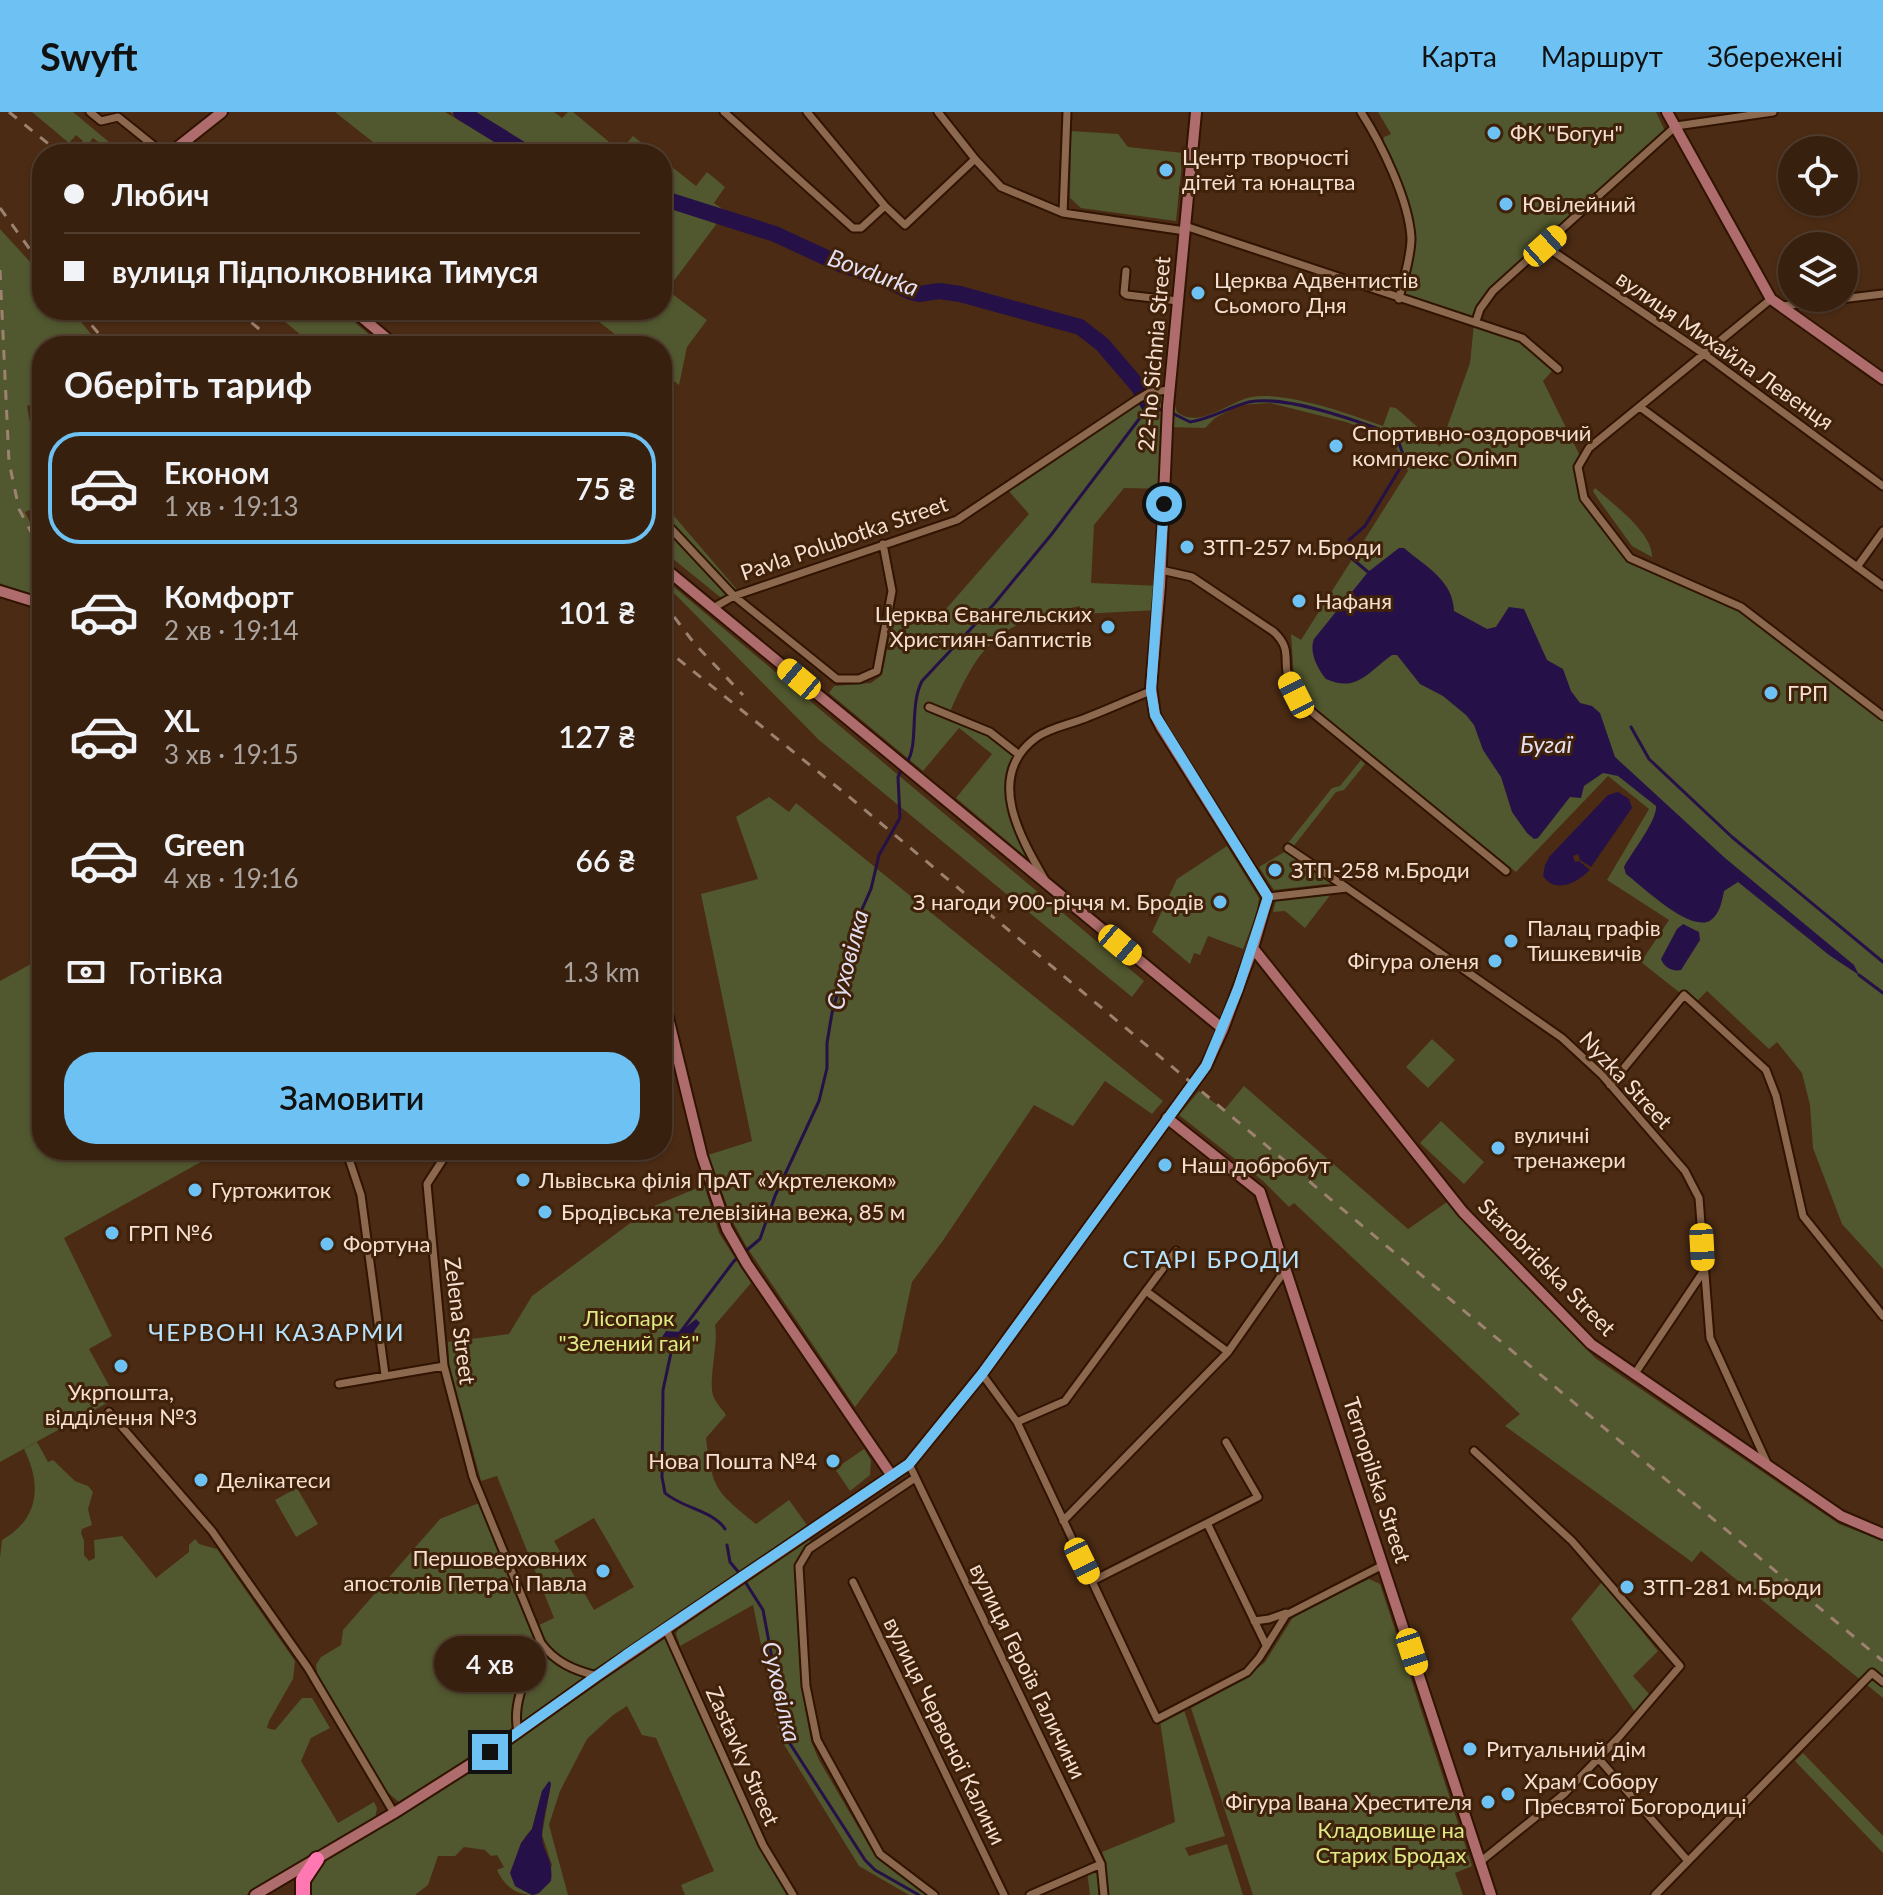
<!DOCTYPE html>
<html lang="uk">
<meta charset="utf-8">
<style>
body{margin:0;font-family:Lato,sans-serif;background:#3f2818;color:#f1f3f6;height:100vh;display:flex;flex-direction:column;font-size:30px;white-space:nowrap}
*{box-sizing:border-box;margin:0}
p{font-size:26px;color:#aba39e}
.icon{flex:none;width:44px;height:44px;fill:none;stroke:currentColor;stroke-width:2;stroke-linecap:round;stroke-linejoin:round}
.map{position:relative;flex:1;overflow:hidden}
.side{position:absolute;left:32px;top:224px;width:640px;height:824px;display:flex;flex-direction:column;background:#38200f;border-radius:32px;box-shadow:0 2px 6px #0004,0 0 0 2px #523e2f}
.side>*{flex:none}
.banner{position:absolute;left:32px;top:32px;width:640px;height:176px;border-radius:32px;box-shadow:0 2px 6px #0004,0 0 0 2px #523e2f;display:grid;align-content:center;height:176px;padding:0 32px;background:#38200f}
.fabs{position:absolute;left:1778px;top:24px;display:grid;gap:16px}
.fabs a{display:grid;place-items:center;width:80px;height:80px;border-radius:50%;background:#38200f;box-shadow:0 2px 6px #0004,0 0 0 2px #523e2f;font-size:40px}
.end{position:absolute;width:36px;height:36px;margin:-18px;border:10px solid #6dc2f3;background:#111;box-shadow:0 0 0 4px #111}
.from{border-radius:50%}
.bubble{position:absolute;height:56px;border-radius:28px;background:#38200f;box-shadow:0 2px 6px #0004,0 0 0 2px #523e2f;font-size:26px;font-weight:600;line-height:56px;text-align:center}
.car{position:absolute;width:24px;height:48px;margin:-24px -12px;border-radius:10px;box-shadow:0 0 6px 2px #0007;background:linear-gradient(#f5c518 24%,#345 0 40%,#f5c518 0 76%,#345 0 86%,#f5c518 0)}
.banner b{display:flex;align-items:center;gap:28px;height:76px;font-size:30px}
.banner b+b{border-top:2px solid #523e2f}
.banner i{width:20px;height:20px;background:#f1f3f6}
ul{padding:0;list-style:none}
li{display:flex;align-items:center;gap:24px;height:112px;margin:0 16px 12px;padding:0 16px;border:4px solid transparent;border-radius:32px}
li div{flex:1}
li b{display:block;font-size:30px}
li em{font-style:normal;font-weight:600}
li.active{border-color:#6dc2f3}
li>.icon{width:72px;height:72px;stroke-width:1.5}
h2{padding:0 32px;font-size:36px;line-height:96px}
.pay{display:flex;align-items:center;gap:20px;height:88px;padding:0 32px;font-size:30px}
.pay p{margin-inline-start:auto}
.cta{display:flex;gap:16px;margin-top:auto;padding:16px 32px}
.cta a{flex:1;height:92px;border-radius:32px;background:#6dc2f3;color:#111;font-size:32px;font-weight:600;line-height:92px;text-align:center}
header{display:flex;align-items:center;gap:48px;box-sizing:border-box;height:112px;padding:0 40px;background:#6dc2f3;color:#111}
header strong{font-size:38px}
nav{display:flex;gap:44px;margin-inline-start:auto;font-size:28px}
.map>svg:first-child{display:block}
</style>
<header>
<strong>Swyft</strong>
<nav><a>Карта</a><a>Маршрут</a><a>Збережені</a></nav>
</header>
<div class="map">
<svg width="1883" height="1783" viewBox="0 0 1883 1783">
<rect width="100%" height="100%" fill="#4b2b14"/>
<path fill="#51572e" fill-rule="evenodd" d="M32,0H73L109,30L105,35L93,26L81,41L77,38L83,29L76,23L69,31Z
M335,0H445L515,42H388Z
M450,0H554L562,6L568,0H573L620,39L633,24L656,42H518Z
M1378,0H1656L1665,19L1493,175L1474,206L1401,186L1412,130L1382,31L1384,25L1391,22Z
M1071,19L1118,22L1128,35L1183,41L1176,109L1081,96L1070,86Z
M662,47L696,74L707,60L725,75L714,91L734,105L788,122L843,150L883,163L912,177L939,176L970,181L1057,208L1079,212L1095,221L1145,280L1140,283L1100,234L1085,220L960,185L940,181L919,185L911,182L872,165L841,156L785,129L669,92L718,110L667,178L707,208L687,235L679,273L662,260V234H630L584,198H662Z
M0,117L42,163V198H71L101,234H42V289L27,294L42,378V393L25,400L42,434V484L9,477L0,471Z
M271,198H340L383,234H314Z
M1474,212L1519,230L1553,258L1543,269L1580,344L1576,355L1582,386L1628,448L1741,498L1883,610V1157L1842,1112L1813,1036L1810,993L1802,961L1777,930L1769,937L1707,879L1694,892L1641,850L1669,808L1607,768L1649,697L1608,664L1516,760L1311,594L1301,582L1294,566L1291,522L1301,528L1408,359L1394,332L1380,322L1346,310L1270,291L1240,293L1215,306L1205,316L1167,315L1164,377L1124,376L1094,413L1091,471L1160,474L1158,498L1081,502L1080,494C999,511 982,527 949,602L990,620L1017,641L1006,680L1012,708L1033,751L956,686L992,642L959,616L923,659L829,581L834,574L871,571L882,563L892,512L939,505L1029,402L1006,376L1150,280L1170,278L1177,300C1200,318 1229,289 1252,285C1286,279 1350,302 1383,314L1390,295L1396,296L1440,335L1470,251ZM1509,495L1534,522L1545,545L1411,530L1453,499L1488,518L1496,515Z
M1595,376C1612,391 1653,421 1652,445L1632,434L1598,387L1593,379Z
M662,390L740,481L725,489L662,438Z
M662,465L1144,869L1132,885L819,628L662,469Z
M1361,648L1365,652L1344,678L1336,680L1289,740L1335,771L1274,778L1259,755L1286,739L1284,736L1332,676L1340,674Z
M769,685L789,700L796,691L1163,989L1152,1002L1105,969L1073,1014L1034,993L942,1130L912,1170L897,1240L855,1295L746,1134L734,1112L708,1043L752,1029L701,782L758,767L736,705Z
M1227,734L1259,786L1257,800L1243,837L1208,824L1200,843L1194,841L1190,852L1152,820L1177,767Z
M1335,781L1331,782L1305,816L1285,799L1273,800L1276,788Z
M42,846V1038H218L219,1040L64,1126L112,1224L89,1237L116,1286L0,1350V869Z
M1432,927L1455,948L1428,976L1406,955Z
M1244,974L1408,1117L1447,1090L1595,1246L1839,1412L1883,1429V1586L1701,1439L1692,1450L1505,1314L1520,1302L1294,1091L1289,1095L1263,1069L1179,1003L1199,979L1224,998Z
M1441,1009L1484,1050L1464,1072L1420,1031Z
M704,1073L719,1121L751,1171L715,1213C719,1233 707,1270 714,1286C717,1292 723,1298 726,1303L706,1326C712,1378 717,1380 756,1412L789,1388L807,1413L594,1558C565,1551 549,1542 539,1513L554,1506L497,1364L481,1369L449,1252L448,1230L509,1222L532,1184L652,1095ZM594,1406L634,1475L594,1498L554,1429Z
M37,1330L48,1350L53,1348L75,1369L88,1374L93,1380L88,1397L92,1413L82,1417L81,1421L84,1429V1443L89,1449L95,1446L94,1428L122,1424L156,1466L189,1440V1433L195,1427L199,1432L217,1437L295,1549L293,1567L269,1609L267,1616L275,1618L302,1586H312L330,1616L311,1626L301,1649L338,1711L374,1690L377,1696L375,1707L246,1783H0V1446L2,1428C39,1407 42,1373 24,1337Z
M864,1337L871,1348L870,1363L850,1379L835,1357Z
M297,1376L318,1412L296,1425L275,1388Z
M479,1391L537,1532C526,1558 508,1588 514,1617L400,1691L386,1679L318,1567L316,1553L321,1545L341,1533L343,1518L440,1407Z
M808,1426L812,1431L802,1441L794,1454L801,1574L811,1629L819,1648L875,1744L929,1783H909L859,1754L780,1626L753,1493L680,1534L676,1522L678,1517Z
M1369,1467L1380,1472L1472,1754L1455,1761L1463,1783H1253L1191,1596L1244,1567L1265,1550L1295,1502Z
M1602,1470L1658,1539L1633,1564L1650,1583L1635,1600L1571,1507Z
M668,1522L763,1733L793,1783H685L681,1773L714,1759L656,1626L642,1623L627,1594L613,1603L587,1627L560,1679L549,1713L568,1783H534L539,1781L552,1753L542,1723L551,1671L542,1679L532,1717L525,1725L515,1774L532,1783C515,1783 504,1773 497,1758L504,1755L497,1743L491,1744L485,1738L464,1735L455,1744H438L428,1773L415,1783H310V1770L320,1752L493,1643Z
M542,1537L557,1553L587,1565L522,1610C512,1589 533,1557 542,1537Z
M1184,1598L1225,1724L1185,1736L1189,1744L1227,1732L1243,1783H1090L1087,1759L1107,1753L1102,1740L1175,1710L1160,1609Z
M1803,1641L1883,1724V1741L1795,1649Z"/>
<path fill="#251147" d="M1399,436H1404C1426,455 1453,468 1454,499L1487,517L1496,515L1509,495L1524,497L1547,548L1563,557L1571,579L1580,591L1592,594L1600,601L1615,645L1725,746L1854,853L1859,863L1829,843L1738,770L1724,779C1722,789 1720,801 1711,808C1691,822 1642,774 1626,762L1624,755C1633,738 1657,709 1656,694L1618,664L1603,661L1584,674L1581,686L1570,685L1538,726L1534,727L1527,721L1512,700L1501,665L1483,638L1474,613L1466,603L1443,584L1420,572L1397,543H1392C1368,560 1357,581 1326,567C1317,556 1309,540 1314,527L1368,460Z
M1618,680L1629,687L1632,696L1591,755L1580,748L1578,742L1573,744L1575,750L1579,749L1590,758C1577,770 1557,783 1543,764L1545,753L1550,744L1608,683Z
M1683,812L1699,820L1700,828L1681,858C1672,860 1664,855 1661,847L1677,817Z
M696,1207L700,1211L694,1219L695,1225L688,1239C677,1242 664,1241 660,1228L666,1219L680,1220Z
M549,1669L551,1671C549,1688 542,1707 542,1724C542,1740 554,1747 551,1769L539,1781L532,1783L515,1774L510,1761L521,1731L532,1717L542,1679Z"/>
<g fill="none" stroke-linecap="round" stroke-linejoin="round">
<path stroke="#251147" stroke-width="3" d="M1349,428L1365,414L1405,348L1398,328L1382,318
M1349,444L1368,460
M1631,615L1649,647L1732,725L1883,850
M907,650C919,633 909,594 922,569L994,492L1051,423L1149,294L1174,302L1190,310C1211,307 1229,295 1249,290C1283,283 1346,305 1379,317
M1859,863L1883,881
M679,1222L734,1149L760,1127L775,1084L819,989L827,956V931L832,901L859,804L871,777L879,743L900,706L898,665L902,656
M672,1236L663,1278L662,1365L665,1381C682,1396 714,1399 725,1417
M727,1433L730,1450L740,1462
M744,1468L763,1498L787,1627L865,1748L875,1758L919,1783"/>
<path stroke="#251147" stroke-width="16" d="M461,0L529,42
M662,86L775,122L842,153L882,166L911,180L919,182L939,179L960,182L1080,215L1102,232L1138,274L1149,294"/>
<g stroke="#301300" stroke-width="11">
<path id="street" d="M90,0L101,9L118,5L164,42
M724,0L853,116H861L885,94
M807,0L885,94L905,113L975,47
M938,0L975,47L1001,75L1063,101L1185,119
M1361,0C1381,31 1409,88 1411,126C1411,146 1403,168 1399,187
M1063,101L1067,0
M1185,114L1522,226L1558,257
M1545,134L1704,242L1883,374
M1126,159L1124,181L1127,183L1178,189
M1771,187L1589,336L1578,355L1584,386L1630,446L1741,495L1883,604
M1782,194L1883,182
M1476,209L1480,197L1493,179L1676,14L1773,0
M1640,295L1883,474
M662,407L734,484L837,567H859L877,559L892,479L883,432
M1857,455L1883,419
M1161,458L1192,465L1274,520C1293,538 1282,548 1289,569C1293,580 1301,588 1308,597L1506,759
M713,496L734,484L957,408L1138,287L1150,280L1170,278
M929,595L990,620L1018,642
M1288,736L1347,776
M1045,768C1020,725 984,663 1037,625C1051,615 1072,612 1088,605C1109,597 1130,587 1151,579
M1268,785L1347,776L1562,926L1602,963L1685,1059L1699,1086L1710,1226L1767,1351
M1610,973L1684,883L1694,892L1766,958L1776,984L1803,1104L1883,1204
M346,1038L361,1083L385,1263
M449,1038L427,1072L444,1254L473,1365L541,1531C555,1550 573,1558 597,1564
M1176,1139L1146,1179L1228,1240
M982,1262L1017,1310L1157,1607L1247,1560L1259,1546L1286,1503L1383,1453
M1634,1263L1703,1160
M339,1272L444,1254
M109,1300L212,1419L308,1556L394,1701
M1017,1310L1065,1289L1146,1179
M1226,1330L1258,1385L1207,1411L1266,1533
M1474,1339L1572,1429L1680,1554L1619,1625L1564,1682L1480,1750
M909,1352L1101,1752L1104,1783
M915,1366L809,1437L799,1454L806,1574L817,1628L880,1742L934,1783
M1063,1409L1228,1240L1286,1157
M1092,1469L1207,1411
M853,1470L1004,1783
M1254,1509L1269,1507L1286,1501
M666,1517L763,1733L793,1783
M518,1620C511,1589 529,1559 541,1531
M1599,1647L1688,1749
M1030,1783L1101,1752
M1655,1783L1872,1561L1883,1570"/>
</g>
<g stroke="#301300" stroke-width="14">
<path id="secondary" d="M1667,0L1771,187L1883,267
M169,42L222,0
M353,198L396,234
M662,454L1223,917
M0,479L42,492
M1253,836L1463,1100L1591,1232L1841,1404L1883,1422
M662,881L702,1044L727,1117L747,1152L892,1364
M1167,1006L1260,1080L1491,1783
M255,1783L394,1701L490,1640L597,1564L909,1352L982,1262L1206,954L1223,917L1253,836L1268,785L1161,615L1155,603L1151,575L1160,474L1168,294L1196,0"/>
</g>
<g stroke="#301300" stroke-width="18">
<path id="highway" d="M303,1783V1768L317,1747"/>
</g>
<use href="#street" stroke="#8c684f" stroke-width="7"/>
<use href="#secondary" stroke="#ae6d6c" stroke-width="10"/>
<use href="#highway" stroke="#ff78b1" stroke-width="14"/>
<path stroke="#9d8270" stroke-width="3" stroke-dasharray="10 10" stroke-linecap="butt" d="M9,0L61,42
M0,96L42,154
M0,158L9,350L19,397L42,441
M79,198L109,234
M236,198L280,234
M662,489L694,531L743,583
M662,534L847,683L1883,1549"/>
</g>
<g fill="none" stroke-linecap="round" stroke-linejoin="round">
<path stroke="#6dc2f3" stroke-width="10" d="M490,1640L626,1543L909,1352L982,1262L1206,954L1238,877L1268,785L1155,603L1151,579L1164,392"/>
</g>
<g fill="#6dc2f3" stroke="#402109" stroke-width="3">
<circle cx="1494" cy="21" r="8"/>
<circle cx="1166" cy="58" r="8"/>
<circle cx="1506" cy="92" r="8"/>
<circle cx="1198" cy="181" r="8"/>
<circle cx="1336" cy="334" r="8"/>
<circle cx="1187" cy="435" r="8"/>
<circle cx="1299" cy="489" r="8"/>
<circle cx="1108" cy="515" r="8"/>
<circle cx="1771" cy="581" r="8"/>
<circle cx="1275" cy="758" r="8"/>
<circle cx="1220" cy="790" r="8"/>
<circle cx="1511" cy="829" r="8"/>
<circle cx="1495" cy="849" r="8"/>
<circle cx="1498" cy="1036" r="8"/>
<circle cx="1165" cy="1053" r="8"/>
<circle cx="523" cy="1068" r="8"/>
<circle cx="195" cy="1078" r="8"/>
<circle cx="545" cy="1100" r="8"/>
<circle cx="112" cy="1121" r="8"/>
<circle cx="327" cy="1132" r="8"/>
<circle cx="121" cy="1254" r="8"/>
<circle cx="833" cy="1349" r="8"/>
<circle cx="201" cy="1368" r="8"/>
<circle cx="603" cy="1459" r="8"/>
<circle cx="1627" cy="1475" r="8"/>
<circle cx="1470" cy="1637" r="8"/>
<circle cx="1508" cy="1682" r="8"/>
<circle cx="1488" cy="1690" r="8"/>
</g>
<g text-anchor="middle" stroke-width="6" stroke-linejoin="round" paint-order="stroke">
<g font-size="22" fill="#f4dfd1" stroke="#402109" text-anchor="start">
<text x="1510" y="29">ФК "Богун"</text>
<text x="1182" y="53">Центр творчості<tspan x="1182" dy="25">дітей та юнацтва</tspan></text>
<text x="1522" y="100">Ювілейний</text>
<text x="1214" y="176">Церква Адвентистів<tspan x="1214" dy="25">Сьомого Дня</tspan></text>
<text x="1352" y="329">Спортивно-оздоровчий<tspan x="1352" dy="25">комплекс Олімп</tspan></text>
<text x="1203" y="443">ЗТП-257 м.Броди</text>
<text x="1315" y="497">Нафаня</text>
<text x="1092" y="510" text-anchor="end">Церква Євангельских<tspan x="1092" dy="25">Християн-баптистів</tspan></text>
<text x="1787" y="589">ГРП</text>
<text x="1291" y="766">ЗТП-258 м.Броди</text>
<text x="1204" y="798" text-anchor="end">З нагоди 900-річчя м. Бродів</text>
<text x="1527" y="824">Палац графів<tspan x="1527" dy="25">Тишкевичів</tspan></text>
<text x="1479" y="857" text-anchor="end">Фігура оленя</text>
<text x="1514" y="1031">вуличні<tspan x="1514" dy="25">тренажери</tspan></text>
<text x="1181" y="1061">Наш добробут</text>
<text x="539" y="1076">Львівська філія ПрАТ «Укртелеком»</text>
<text x="211" y="1086">Гуртожиток</text>
<text x="561" y="1108">Бродівська телевізійна вежа, 85 м</text>
<text x="128" y="1129">ГРП №6</text>
<text x="343" y="1140">Фортуна</text>
<text x="121" y="1288" text-anchor="middle">Укрпошта,<tspan x="121" dy="25">відділення №3</tspan></text>
<text x="817" y="1357" text-anchor="end">Нова Пошта №4</text>
<text x="217" y="1376">Делікатеси</text>
<text x="587" y="1454" text-anchor="end">Першоверховних<tspan x="587" dy="25">апостолів Петра і Павла</tspan></text>
<text x="1643" y="1483">ЗТП-281 м.Броди</text>
<text x="1486" y="1645">Ритуальний дім</text>
<text x="1524" y="1677">Храм Собору<tspan x="1524" dy="25">Пресвятої Богородиці</tspan></text>
<text x="1472" y="1698" text-anchor="end">Фігура Івана Хрестителя</text>
</g>
<g font-size="22" fill="#f4dfd1" stroke="#402109">
<text transform="translate(1725 238) rotate(35)" y="8">вулиця Михайла Левенця</text>
<text transform="translate(1154 242) rotate(-85)" y="8">22-ho Sichnia Street</text>
<text transform="translate(844 426) rotate(-19)" y="8">Pavla Polubotka Street</text>
<text transform="translate(1626 968) rotate(47)" y="8">Nyzka Street</text>
<text transform="translate(1547 1155) rotate(45)" y="8">Starobridska Street</text>
<text transform="translate(460 1209) rotate(83)" y="8">Zelena Street</text>
<text transform="translate(1377 1368) rotate(72)" y="8">Ternopilska Street</text>
<text transform="translate(1028 1559) rotate(64)" y="8">вулиця Героїв Галичини</text>
<text transform="translate(945 1619) rotate(64)" y="8">вулиця Червоної Калини</text>
<text transform="translate(743 1644) rotate(66)" y="8">Zastavky Street</text>
</g>
<g font-size="22" fill="#ddeb87" stroke="#402109">
<text x="629" y="1214">Лісопарк<tspan x="629" dy="25">"Зелений гай"</tspan></text>
<text x="1391" y="1726">Кладовище на<tspan x="1391" dy="25">Старих Бродах</tspan></text>
</g>
<g font-size="24" font-style="italic" fill="#e3dff2" stroke="#402109">
<text transform="translate(873 161) rotate(20)" y="8">Bovdurka</text>
<text x="1546" y="641">Бугаї</text>
<text transform="translate(848 848) rotate(-75)" y="8">Суховілка</text>
<text transform="translate(781 1580) rotate(77)" y="8">Суховілка</text>
</g>
<g font-size="24" letter-spacing="2" fill="#b7e3ff" stroke="#402109">
<text x="1212" y="1156">СТАРІ БРОДИ</text>
<text x="277" y="1229">ЧЕРВОНІ КАЗАРМИ</text>
</g>
</g>
</svg>
<div class="fabs">
<a><svg class="icon" aria-label="locate" viewBox="0 0 24 24"><circle cx="12" cy="12" r="6"/><path d="M12 2v4M12 18v4M2 12h4M18 12h4"/></svg></a>
<a><svg class="icon" aria-label="layers" viewBox="0 0 24 24"><path d="M12 4l9 5-9 5-9-5zM3 14l9 5 9-5"/></svg></a>
</div>
<i class="end from" style="left:1164px;top:392px"></i>
<i class="end" style="left:490px;top:1640px"></i>
<div class="bubble" style="left:434px;top:1524px;width:112px">4 хв</div>
<i class="car" style="left:1545px;top:134px;rotate:48deg"></i>
<i class="car" style="left:799px;top:567px;rotate:310deg"></i>
<i class="car" style="left:1296px;top:583px;rotate:333deg"></i>
<i class="car" style="left:1120px;top:833px;rotate:130deg"></i>
<i class="car" style="left:1702px;top:1135px;rotate:177deg"></i>
<i class="car" style="left:1082px;top:1449px;rotate:154deg"></i>
<i class="car" style="left:1412px;top:1540px;rotate:162deg"></i>
<div class="banner">
<b><i class="from"></i>Любич</b>
<b><i></i>вулиця Підполковника Тимуся</b>
</div>
<section class="side">
<h2>Оберіть тариф</h2>
<ul>
<li class="active"><svg class="icon" aria-label="car" viewBox="0 0 24 24"><path d="M5 17H2v-5l4-1 3-4h7l3 4 3 1v5h-3M9 17h6M6 11h13"/><circle cx="7" cy="17" r="2"/><circle cx="17" cy="17" r="2"/></svg><div><b>Економ</b><p>1 хв · 19:13</p></div><em>75 ₴</em></li>
<li><svg class="icon" aria-label="car" viewBox="0 0 24 24"><path d="M5 17H2v-5l4-1 3-4h7l3 4 3 1v5h-3M9 17h6M6 11h13"/><circle cx="7" cy="17" r="2"/><circle cx="17" cy="17" r="2"/></svg><div><b>Комфорт</b><p>2 хв · 19:14</p></div><em>101 ₴</em></li>
<li><svg class="icon" aria-label="car" viewBox="0 0 24 24"><path d="M5 17H2v-5l4-1 3-4h7l3 4 3 1v5h-3M9 17h6M6 11h13"/><circle cx="7" cy="17" r="2"/><circle cx="17" cy="17" r="2"/></svg><div><b>XL</b><p>3 хв · 19:15</p></div><em>127 ₴</em></li>
<li><svg class="icon" aria-label="car" viewBox="0 0 24 24"><path d="M5 17H2v-5l4-1 3-4h7l3 4 3 1v5h-3M9 17h6M6 11h13"/><circle cx="7" cy="17" r="2"/><circle cx="17" cy="17" r="2"/></svg><div><b>Green</b><p>4 хв · 19:16</p></div><em>66 ₴</em></li>
</ul>
<div class="pay"><svg class="icon" aria-label="cash" viewBox="0 0 24 24"><path d="M3 7h18v10H3z"/><circle cx="12" cy="12" r="2"/></svg>Готівка<p>1.3 km</p></div>
<div class="cta"><a>Замовити</a></div>
</section>
</div>
